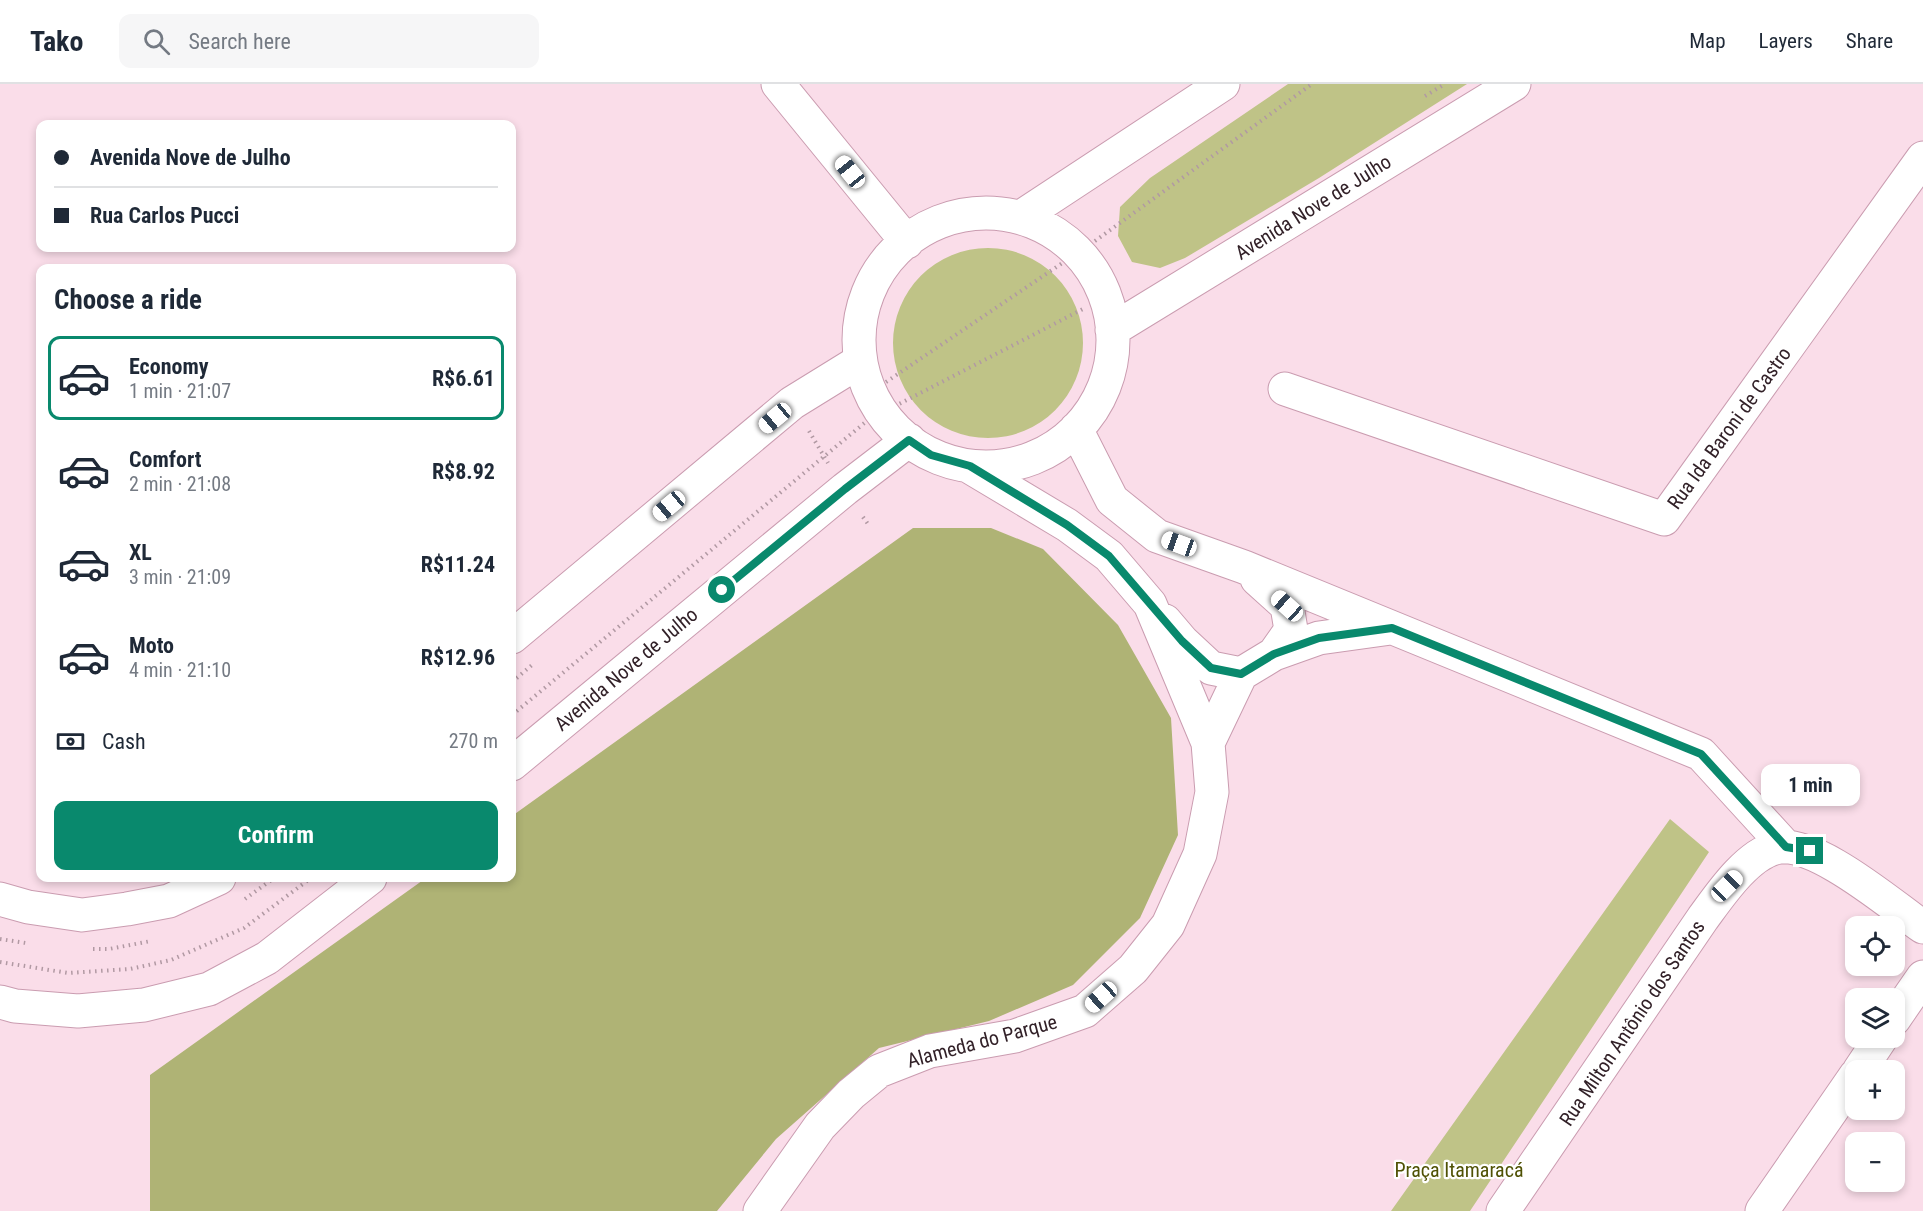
<!DOCTYPE html>
<meta charset="utf-8">
<style>
body{margin:0;font-family:"Roboto Condensed",sans-serif;background:#f6f6f7;color:#1f2937;height:100vh;display:flex;flex-direction:column;font-size:22px;white-space:nowrap}
*{box-sizing:border-box;margin:0}
p{font-size:20px;color:#747a83}
.icon{flex:none;width:33px;height:33px;fill:none;stroke:currentColor;stroke-width:2;stroke-linecap:round;stroke-linejoin:round}
.map{position:relative;flex:1;overflow:hidden}
.drawer{position:absolute;left:36px;top:180px;width:480px;height:618px;display:flex;flex-direction:column;background:#fff;border-radius:12px;box-shadow:0 3px 9px #0003}
.drawer>*{flex:none}
.banner{position:absolute;left:36px;top:36px;width:480px;height:132px;border-radius:12px;box-shadow:0 3px 9px #0003;display:grid;align-content:center;height:132px;padding:0 18px;background:#fff}
.tools{position:absolute;left:1845px;top:832px;display:grid;gap:12px}
.tools a{display:grid;place-items:center;width:60px;height:60px;border-radius:12px;background:#fff;box-shadow:0 3px 9px #0003;font-size:30px}
.end{position:absolute;width:27px;height:27px;margin:-14px;border:8px solid #09896d;background:#fff;box-shadow:0 0 0 3px #fff}
.from{border-radius:50%}
.bubble{position:absolute;height:42px;border-radius:12px;background:#fff;box-shadow:0 3px 9px #0003;font-size:20px;font-weight:700;line-height:42px;text-align:center}
.car{position:absolute;width:18px;height:36px;margin:-18px -9px;border-radius:8px;box-shadow:0 0 4px 2px #0007;background:linear-gradient(#fff 24%,#345 0 40%,#fff 0 76%,#345 0 86%,#fff 0)}
.banner b{display:flex;align-items:center;gap:21px;height:57px;font-size:22px}
.banner b+b{border-top:2px solid #e0e1e3}
.banner i{width:15px;height:15px;background:#1f2937}
ul{padding:0;list-style:none}
li{display:flex;align-items:center;gap:18px;height:84px;margin:0 12px 9px;padding:0 6px;border:3px solid transparent;border-radius:12px}
li div{flex:1}
li b{display:block;font-size:22px}
li em{font-style:normal;font-weight:700}
li.selected{border-color:#09896d}
li>.icon{width:54px;height:54px;stroke-width:1.5}
h2{padding:0 18px;font-size:27px;line-height:72px}
.pay{display:flex;align-items:center;gap:15px;height:66px;padding:0 18px;font-size:22px}
.pay p{margin-inline-start:auto}
.button{display:flex;gap:12px;margin-top:auto;padding:12px 18px}
.button a{flex:1;height:69px;border-radius:12px;background:#09896d;color:#fff;font-size:24px;font-weight:700;line-height:69px;text-align:center}
header{display:flex;align-items:center;gap:36px;box-sizing:border-box;height:84px;padding:0 30px;background:#fff;border-bottom:2px solid #e0e1e3}
header strong{font-size:28px}
nav{display:flex;gap:33px;margin-inline-start:auto;font-size:21px}
.search{width:420px;height:54px;background:#f6f6f7;display:flex;align-items:center;gap:15px;box-sizing:border-box;padding:0 21px;border-radius:12px;color:#747a83;font-size:22px}
.map>svg:first-child{display:block}
</style>
<header>
<strong>Tako</strong>
<div class="search"><svg class="icon" aria-label="search" viewBox="0 0 24 24"><circle cx="10" cy="10" r="6"/><path d="M15 15l6 6"/></svg>Search here</div>
<nav><a>Map</a><a>Layers</a><a>Share</a></nav>
</header>
<div class="map">
<svg width="1923" height="1127" viewBox="0 0 1923 1127">
<rect width="100%" height="100%" fill="#fadde9"/>
<path fill="#bfc387" d="M1288,0H1467L1319,94L1185,174L1160,184L1132,178L1118,152L1120,123L1150,94Z
M893 259a95 95 0 1 1 190 0a95 95 0 1 1-190 0Z
M1670,735L1709,768L1470,1127H1391Z"/>
<path fill="#afb375" d="M913,444H991L1043,465L1118,541L1171,634L1178,751L1140,834L1073,901L989,937L879,964L776,1055L717,1127H150V991L426,794H512V732Z"/>
<g fill="none" stroke-linecap="round" stroke-linejoin="round">
<g stroke="#ca9cb0" stroke-width="35">
<path id="minor" d="M778,0L907,158
M859 256a127 127 0 1 1 254 0a127 127 0 1 1-254 0Z
M1021,133L1223,0
M1112,246L1514,0
M1285,305L1664,435L1923,74
M1076,345L1112,416L1157,452L1244,483L1701,670L1786,763
M1257,495L1287,522L1291,546L1274,570
M1165,537L1182,557L1211,584L1241,590
M512,553L792,319L860,277
M1208,659L1241,590L1274,570L1319,554L1391,544
M512,680L845,405L909,356
M0,815L28,823L82,831L127,825L169,817L219,794
M0,918L15,922L78,927L144,921L209,905L267,874L370,794
M1894,935L1923,893
M1859,987L1881,954
M760,1127L820,1042L851,1010L879,987L930,967L1015,952L1085,927L1133,885L1168,841L1200,770L1212,708L1208,659L1150,520L1109,472L1067,441L970,383
M1503,1127L1703,834C1720,811 1746,772 1775,764C1814,754 1891,821 1923,843
M1762,1127L1856,991"/>
</g>
<path stroke="#b199a3" stroke-width="4" stroke-dasharray="1.5 4.5" stroke-linecap="butt" d="M1425,12L1445,0
M886,298L1095,157L1312,0
M809,347L828,379
M863,433L868,440
M512,598L532,581
M512,631L868,336L1085,224
M245,815L274,794
M0,855L26,859
M93,865H109L151,857
M0,878L68,889L130,885L171,876L244,844L311,794"/>
<use href="#minor" stroke="#fff" stroke-width="33"/>
</g>
<g fill="none" stroke-linecap="round" stroke-linejoin="round">
<path stroke="#09896d" stroke-width="8" d="M722,506L845,405L909,356L931,371L970,382L1067,441L1109,472L1182,557L1211,584L1241,590L1274,570L1319,554L1392,544L1701,670L1786,763L1810,767"/>
</g>
<g text-anchor="middle" stroke-width="4.5" stroke-linejoin="round" paint-order="stroke">
<g font-size="20" fill="#322128" stroke="#fff">
<text transform="translate(1313 123) rotate(-32)" y="7">Avenida Nove de Julho</text>
<text transform="translate(1729 344) rotate(-54)" y="7">Rua Ida Baroni de Castro</text>
<text transform="translate(626 585) rotate(-40)" y="7">Avenida Nove de Julho</text>
<text transform="translate(1632 939) rotate(-56)" y="7">Rua Milton Antônio dos Santos</text>
<text transform="translate(982 957) rotate(-15)" y="7">Alameda do Parque</text>
</g>
<g font-size="20" fill="#4f5104" stroke="#fff">
<text x="1459" y="1093">Praça Itamaracá</text>
</g>
</g>
</svg>
<div class="tools">
<a><svg class="icon" aria-label="locate" viewBox="0 0 24 24"><circle cx="12" cy="12" r="6"/><path d="M12 2v4M12 18v4M2 12h4M18 12h4"/></svg></a>
<a><svg class="icon" aria-label="layers" viewBox="0 0 24 24"><path d="M12 4l9 5-9 5-9-5zM3 14l9 5 9-5"/></svg></a>
<a>+</a>
<a>−</a>
</div>
<i class="end from" style="left:722px;top:506px"></i>
<i class="end" style="left:1810px;top:767px"></i>
<div class="bubble" style="left:1761px;top:680px;width:99px">1 min</div>
<i class="car" style="left:850px;top:88px;rotate:321deg"></i>
<i class="car" style="left:775px;top:334px;rotate:230deg"></i>
<i class="car" style="left:669px;top:422px;rotate:230deg"></i>
<i class="car" style="left:1179px;top:460px;rotate:290deg"></i>
<i class="car" style="left:1287px;top:522px;rotate:312deg"></i>
<i class="car" style="left:1727px;top:802px;rotate:45deg"></i>
<i class="car" style="left:1101px;top:913px;rotate:228deg"></i>
<div class="banner">
<b><i class="from"></i>Avenida Nove de Julho</b>
<b><i></i>Rua Carlos Pucci</b>
</div>
<section class="drawer">
<h2>Choose a ride</h2>
<ul>
<li class="selected"><svg class="icon" aria-label="car" viewBox="0 0 24 24"><path d="M5 17H2v-5l4-1 3-4h7l3 4 3 1v5h-3M9 17h6M6 11h13"/><circle cx="7" cy="17" r="2"/><circle cx="17" cy="17" r="2"/></svg><div><b>Economy</b><p>1 min · 21:07</p></div><em>R$6.61</em></li>
<li><svg class="icon" aria-label="car" viewBox="0 0 24 24"><path d="M5 17H2v-5l4-1 3-4h7l3 4 3 1v5h-3M9 17h6M6 11h13"/><circle cx="7" cy="17" r="2"/><circle cx="17" cy="17" r="2"/></svg><div><b>Comfort</b><p>2 min · 21:08</p></div><em>R$8.92</em></li>
<li><svg class="icon" aria-label="car" viewBox="0 0 24 24"><path d="M5 17H2v-5l4-1 3-4h7l3 4 3 1v5h-3M9 17h6M6 11h13"/><circle cx="7" cy="17" r="2"/><circle cx="17" cy="17" r="2"/></svg><div><b>XL</b><p>3 min · 21:09</p></div><em>R$11.24</em></li>
<li><svg class="icon" aria-label="car" viewBox="0 0 24 24"><path d="M5 17H2v-5l4-1 3-4h7l3 4 3 1v5h-3M9 17h6M6 11h13"/><circle cx="7" cy="17" r="2"/><circle cx="17" cy="17" r="2"/></svg><div><b>Moto</b><p>4 min · 21:10</p></div><em>R$12.96</em></li>
</ul>
<div class="pay"><svg class="icon" aria-label="cash" viewBox="0 0 24 24"><path d="M3 7h18v10H3z"/><circle cx="12" cy="12" r="2"/></svg>Cash<p>270 m</p></div>
<div class="button"><a>Confirm</a></div>
</section>
</div>
